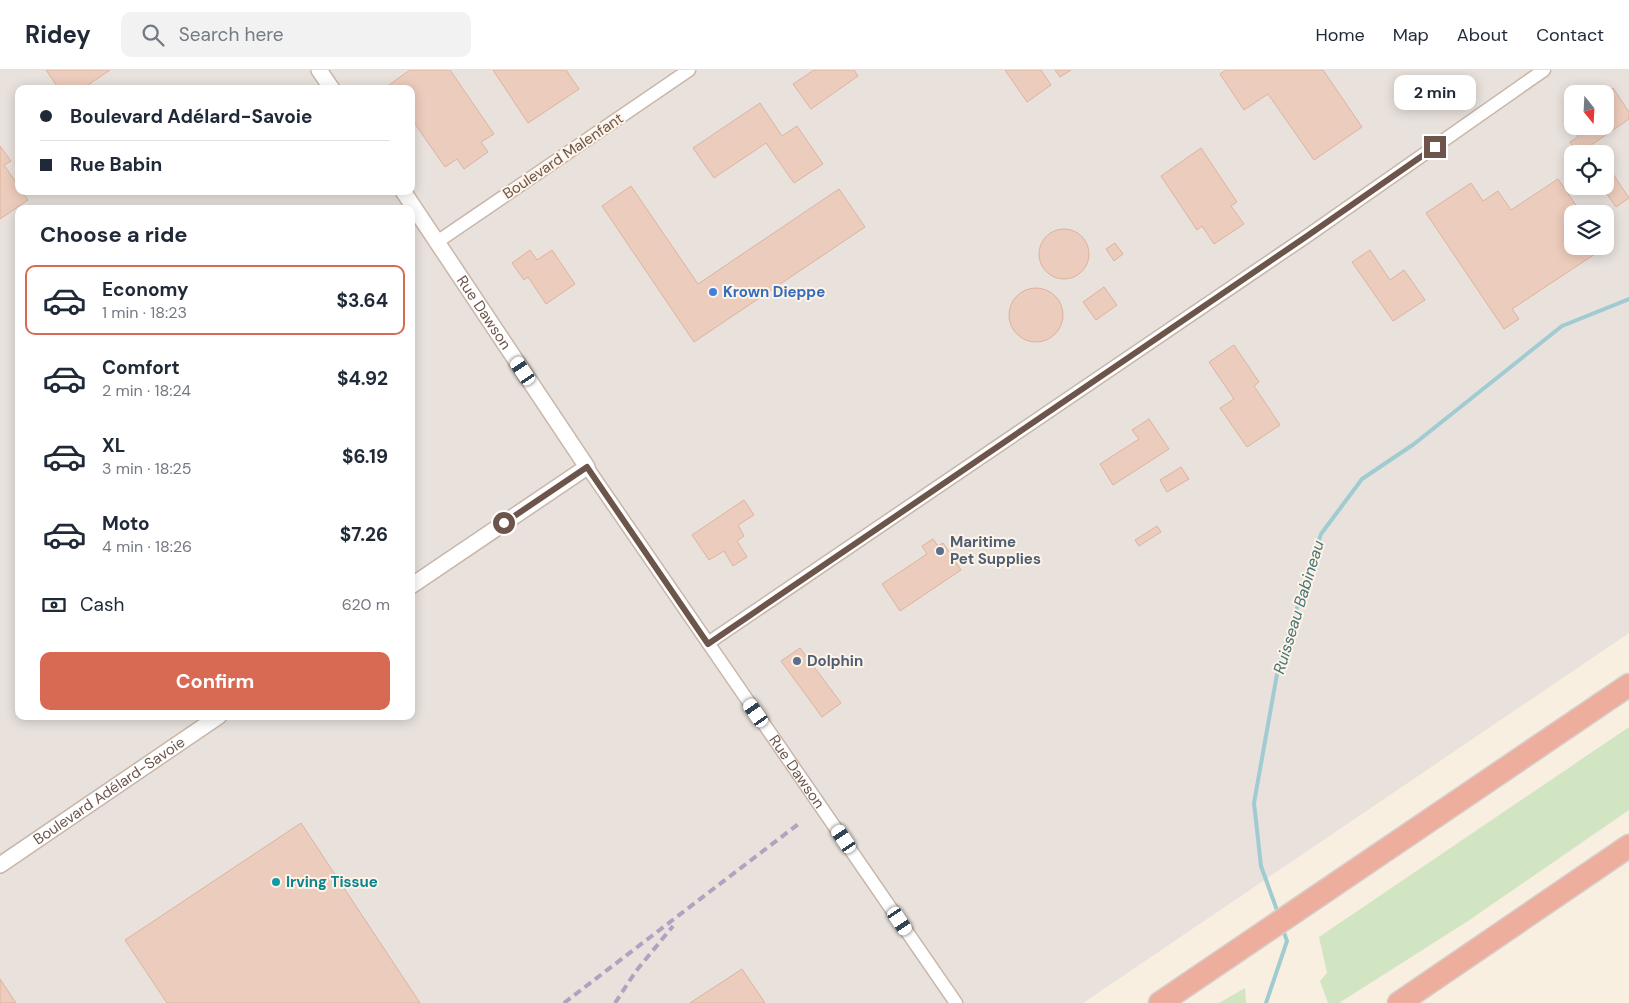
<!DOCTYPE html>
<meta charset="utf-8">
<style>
body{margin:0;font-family:"DM Sans",sans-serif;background:#f2f2f3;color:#1f2937;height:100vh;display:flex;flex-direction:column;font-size:19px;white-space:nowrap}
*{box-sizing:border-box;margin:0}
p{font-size:16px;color:#747a83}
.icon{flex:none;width:28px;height:28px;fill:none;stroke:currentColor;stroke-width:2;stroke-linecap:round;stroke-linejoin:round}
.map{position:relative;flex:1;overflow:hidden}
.sheet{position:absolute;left:15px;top:135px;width:400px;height:515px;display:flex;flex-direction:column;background:#fff;border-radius:10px;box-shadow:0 2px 12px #0003}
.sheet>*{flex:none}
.top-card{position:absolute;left:15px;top:15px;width:400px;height:110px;border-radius:10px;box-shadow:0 2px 12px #0003;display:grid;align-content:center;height:110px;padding:0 25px;background:#fff}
.needle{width:32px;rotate:162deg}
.fabs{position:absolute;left:1564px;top:15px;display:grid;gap:10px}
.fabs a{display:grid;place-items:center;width:50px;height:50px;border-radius:10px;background:#fff;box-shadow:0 2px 12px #0003;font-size:25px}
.end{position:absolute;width:22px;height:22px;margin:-11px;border:6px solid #6d554b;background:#fff;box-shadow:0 0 0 2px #fff}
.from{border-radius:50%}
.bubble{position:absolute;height:35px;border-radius:10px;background:#fff;box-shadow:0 2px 12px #0003;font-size:16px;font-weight:700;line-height:35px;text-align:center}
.car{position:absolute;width:15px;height:30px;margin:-15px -8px;border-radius:6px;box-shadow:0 0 4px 1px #0007;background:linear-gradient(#fff 24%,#345 0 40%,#fff 0 76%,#345 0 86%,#fff 0)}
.top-card b{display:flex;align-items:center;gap:18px;height:48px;font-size:19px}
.top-card b+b{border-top:1px solid #e0e1e3}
.top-card i{width:12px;height:12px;background:#1f2937}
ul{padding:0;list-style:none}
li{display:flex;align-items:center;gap:15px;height:70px;margin:0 10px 8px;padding:0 15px;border:2px solid transparent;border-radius:10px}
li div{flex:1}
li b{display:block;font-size:19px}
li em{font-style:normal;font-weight:700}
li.active{border-color:#d86952}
li>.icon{width:45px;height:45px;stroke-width:1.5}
h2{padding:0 25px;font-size:22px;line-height:60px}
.pay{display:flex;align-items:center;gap:12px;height:55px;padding:0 25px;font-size:19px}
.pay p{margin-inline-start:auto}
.primary-button{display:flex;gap:10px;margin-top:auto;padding:10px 25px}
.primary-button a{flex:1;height:58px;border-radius:10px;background:#d86952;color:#fff;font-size:20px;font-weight:700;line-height:58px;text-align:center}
header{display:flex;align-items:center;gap:30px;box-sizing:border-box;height:70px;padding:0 25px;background:#fff;border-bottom:1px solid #e0e1e3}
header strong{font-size:24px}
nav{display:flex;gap:28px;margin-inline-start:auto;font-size:18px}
.search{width:350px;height:45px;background:#f2f2f3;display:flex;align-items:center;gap:12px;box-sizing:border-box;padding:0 18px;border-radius:10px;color:#747a83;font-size:19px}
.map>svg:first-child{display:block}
</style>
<header>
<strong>Ridey</strong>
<div class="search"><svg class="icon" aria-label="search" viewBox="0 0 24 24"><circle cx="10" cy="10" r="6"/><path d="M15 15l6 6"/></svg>Search here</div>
<nav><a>Home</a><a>Map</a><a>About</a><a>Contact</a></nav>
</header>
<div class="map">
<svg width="1629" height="933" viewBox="0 0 1629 933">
<rect width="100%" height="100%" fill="#f9efe1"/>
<path fill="#e8e1dc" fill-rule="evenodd" d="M0,0H1629V563L1083,933H0ZM19,19H411V121H19ZM1572,24H1605V56H1572ZM1572,84H1605V116H1572ZM19,139H411V646H19ZM1572,144H1605V176H1572Z"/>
<path fill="#d2e5c2" d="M1629,657V740L1468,851L1339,933H1328L1320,911L1327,903L1319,867Z
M1245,918L1246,933H1219Z"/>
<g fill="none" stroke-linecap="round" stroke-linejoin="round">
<path stroke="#a0ccd1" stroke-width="4" d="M1278,843L1261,796L1254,733L1279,593L1321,464L1362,409L1414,374L1562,256L1629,229
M1266,933L1287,871L1283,860"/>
</g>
<path fill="#ecccbc" stroke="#dcb39e" d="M46,0H110L82,19H59Z
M410,0H450L494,64L481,72L488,82L464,99L457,89L445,97L411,48V19H391L389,15Z
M493,0H566L579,19L528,53Z
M814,0H854L858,6L811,39L793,14Z
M1005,0H1041L1051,15L1027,32Z
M1055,0H1071L1060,7Z
M1226,0H1323L1362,57L1314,90L1268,24L1244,40L1220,4Z
M1613,18L1629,42V49L1578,84L1570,72L1578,67L1567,49L1572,46V56H1605V24Z
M760,33L782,66L797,56L823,94L794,113L766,73L714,108L693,78Z
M0,76L11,91L4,95L19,117V121H22L28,130L0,149Z
M1201,78L1237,132L1231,136L1244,154L1214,174L1202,156L1197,160L1161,106Z
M1613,104L1629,128L1616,137L1601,116H1605V110Z
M1558,109L1582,144H1572V176L1604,178L1512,239L1519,249L1504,259L1426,143L1471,113L1483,131L1498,121L1511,140Z
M631,116L698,214L839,119L865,157L694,272L602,136Z
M1039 184a25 25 0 1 1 50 0a25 25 0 1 1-50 0Z
M1115,173L1123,184L1114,191L1106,179Z
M530,180L537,190L552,180L575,214L546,234L528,207L524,210L512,193Z
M1370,180L1390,210L1404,200L1425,230L1393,251L1352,192Z
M1104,217L1117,235L1096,250L1083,232Z
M1009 245a27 27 0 1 1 54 0a27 27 0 1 1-54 0Z
M1234,275L1259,312L1254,316L1280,355L1247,377L1220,338L1234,329L1209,292Z
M1149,349L1169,379L1113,415L1100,394L1139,369L1132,360Z
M1181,397L1189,409L1167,422L1160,410Z
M744,430L754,445L738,455L744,466L737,471L747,487L733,496L724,481L709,490L692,465Z
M1157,456L1161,462L1139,476L1135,470Z
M933,469L938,476L943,473L961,500L900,541L882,514L927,484L922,476Z
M800,578L841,633L822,647L781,591Z
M301,753L420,933H167L125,870Z
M742,899L765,933H690Z
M0,909L16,933H0Z"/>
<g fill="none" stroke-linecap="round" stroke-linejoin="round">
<g stroke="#c8b6aa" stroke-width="15">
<g id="minor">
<path d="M437,172L689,0"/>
<path id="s1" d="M587,397L956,933"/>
<path d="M708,573L1310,164L1544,0"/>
</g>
</g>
<g stroke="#c8b6aa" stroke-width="18">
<g id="tertiary">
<path d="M319,0L332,19"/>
<path id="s2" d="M403,121L587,397L411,516"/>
<path id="s3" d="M0,795L219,646"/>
</g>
</g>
<g stroke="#d6cfcd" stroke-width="25">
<path id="motorway" d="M1160,933L1629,615
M1399,933L1629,776"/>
</g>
<use href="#minor" stroke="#fff" stroke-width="12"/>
<use href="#tertiary" stroke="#fff" stroke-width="15"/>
<use href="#motorway" stroke="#eeae9e" stroke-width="22"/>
<path stroke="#b1a2c0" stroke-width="4" stroke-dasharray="8 5" stroke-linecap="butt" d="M564,933L801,752
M615,933L636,901L673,856"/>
</g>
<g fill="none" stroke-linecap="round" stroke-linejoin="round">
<path stroke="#6d554b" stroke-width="6" d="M504,453L587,397L708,574L1310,164L1435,77"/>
</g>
<circle fill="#3f7fe0" stroke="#fdf3e7" stroke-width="2" cx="713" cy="222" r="5"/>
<g fill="#5c6f8a" stroke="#fdf3e7" stroke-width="2">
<circle cx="940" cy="481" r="5"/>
<circle cx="797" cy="591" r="5"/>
</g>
<circle fill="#0f9aa8" stroke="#fdf3e7" stroke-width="2" cx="276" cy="812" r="5"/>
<g text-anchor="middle" stroke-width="4" stroke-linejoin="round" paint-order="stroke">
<g font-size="15" fill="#6d554b" stroke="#fdf3e7">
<text transform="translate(563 86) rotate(-34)" y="5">Boulevard Malenfant</text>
<text dy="5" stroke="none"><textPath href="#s2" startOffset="146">Rue Dawson</textPath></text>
<text dy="5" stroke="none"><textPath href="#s1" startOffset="370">Rue Dawson</textPath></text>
<text dy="5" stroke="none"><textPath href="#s3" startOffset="132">Boulevard Adélard-Savoie</textPath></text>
</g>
<g font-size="15" font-weight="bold" fill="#366cbe" stroke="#fdf3e7" text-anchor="start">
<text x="723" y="227">Krown Dieppe</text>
</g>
<g font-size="15" font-weight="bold" fill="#4e5e75" stroke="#fdf3e7" text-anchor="start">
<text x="950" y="477">Maritime<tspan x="950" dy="17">Pet Supplies</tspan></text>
<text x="807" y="596">Dolphin</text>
</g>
<g font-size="15" font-weight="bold" fill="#0d838f" stroke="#fdf3e7" text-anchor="start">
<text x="286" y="817">Irving Tissue</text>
</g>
<g font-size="16" font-style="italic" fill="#447378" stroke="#fdf3e7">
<text transform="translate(1298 537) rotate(-73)" y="6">Ruisseau Babineau</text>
</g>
</g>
</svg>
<div class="fabs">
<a><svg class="needle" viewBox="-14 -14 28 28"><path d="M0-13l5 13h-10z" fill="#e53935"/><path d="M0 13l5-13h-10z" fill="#747a83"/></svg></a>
<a><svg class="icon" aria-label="locate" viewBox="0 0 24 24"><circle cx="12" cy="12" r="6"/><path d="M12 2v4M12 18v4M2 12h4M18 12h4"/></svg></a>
<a><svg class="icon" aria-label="layers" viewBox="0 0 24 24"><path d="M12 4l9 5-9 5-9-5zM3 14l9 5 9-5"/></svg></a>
</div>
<i class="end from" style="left:504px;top:453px"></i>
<i class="end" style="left:1435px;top:77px"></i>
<div class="bubble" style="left:1394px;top:5px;width:82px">2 min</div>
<i class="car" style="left:523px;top:301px;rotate:326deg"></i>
<i class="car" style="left:756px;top:643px;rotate:325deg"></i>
<i class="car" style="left:844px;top:769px;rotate:326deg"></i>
<i class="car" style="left:900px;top:851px;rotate:146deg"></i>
<div class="top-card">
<b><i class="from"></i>Boulevard Adélard-Savoie</b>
<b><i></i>Rue Babin</b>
</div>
<section class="sheet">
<h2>Choose a ride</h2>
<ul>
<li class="active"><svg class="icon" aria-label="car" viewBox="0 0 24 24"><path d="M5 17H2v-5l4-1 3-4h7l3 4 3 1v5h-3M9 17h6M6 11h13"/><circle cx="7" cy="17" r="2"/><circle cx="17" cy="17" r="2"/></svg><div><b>Economy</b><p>1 min · 18:23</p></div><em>$3.64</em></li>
<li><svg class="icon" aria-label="car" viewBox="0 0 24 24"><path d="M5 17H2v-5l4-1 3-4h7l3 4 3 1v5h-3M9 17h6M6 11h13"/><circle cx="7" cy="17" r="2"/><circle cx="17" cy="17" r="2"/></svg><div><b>Comfort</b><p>2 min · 18:24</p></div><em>$4.92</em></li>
<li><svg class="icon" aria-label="car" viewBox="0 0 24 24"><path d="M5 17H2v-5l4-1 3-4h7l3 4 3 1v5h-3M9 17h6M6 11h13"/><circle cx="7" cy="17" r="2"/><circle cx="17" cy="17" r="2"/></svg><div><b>XL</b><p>3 min · 18:25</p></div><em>$6.19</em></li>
<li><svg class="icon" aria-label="car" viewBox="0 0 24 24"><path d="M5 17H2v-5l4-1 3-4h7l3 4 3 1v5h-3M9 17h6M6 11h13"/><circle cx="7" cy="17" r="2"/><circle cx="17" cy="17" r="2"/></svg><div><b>Moto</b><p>4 min · 18:26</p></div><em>$7.26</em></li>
</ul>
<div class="pay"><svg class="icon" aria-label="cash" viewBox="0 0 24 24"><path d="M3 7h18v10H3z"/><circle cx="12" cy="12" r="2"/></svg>Cash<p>620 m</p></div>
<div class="primary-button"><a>Confirm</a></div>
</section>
</div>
